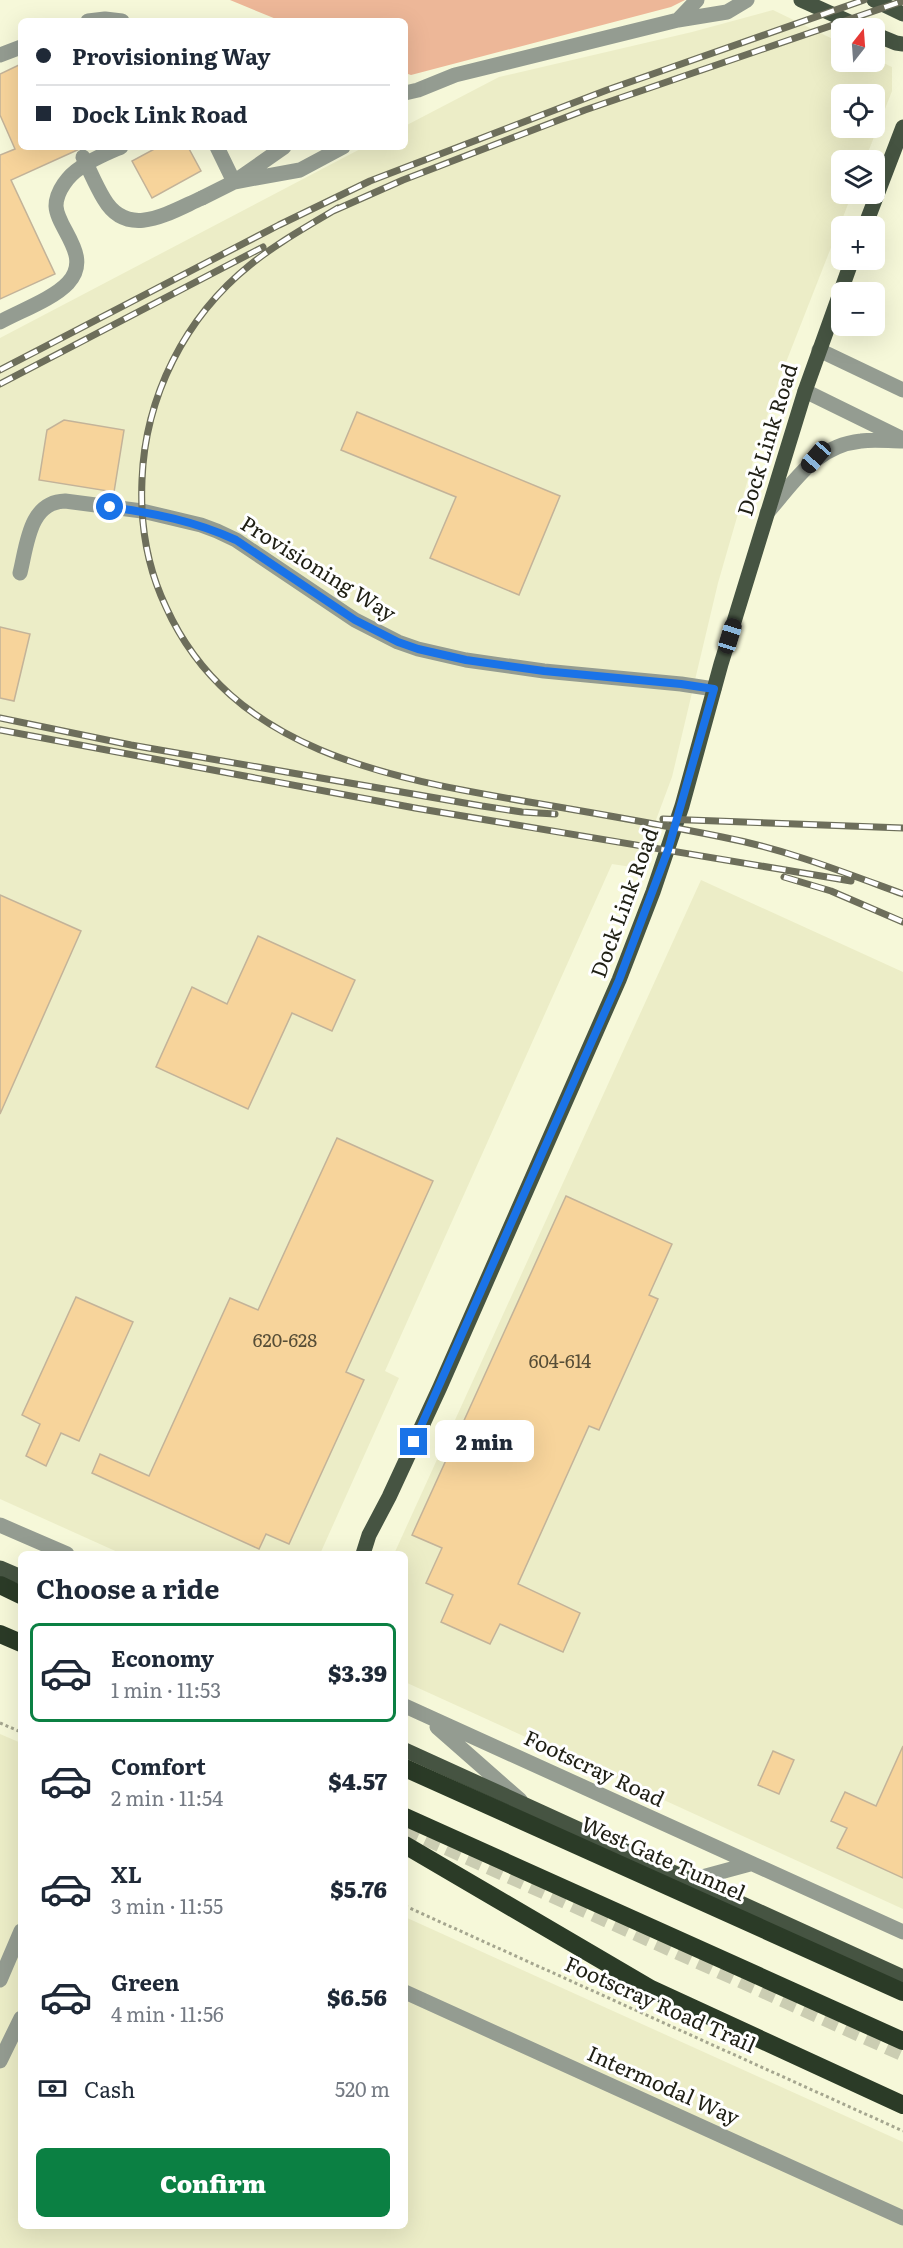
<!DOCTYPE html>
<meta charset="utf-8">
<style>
body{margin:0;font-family:Literata,serif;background:#f2f2f3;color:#1f2937;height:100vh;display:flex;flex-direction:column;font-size:22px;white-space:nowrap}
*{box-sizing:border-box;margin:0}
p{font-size:20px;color:#747a83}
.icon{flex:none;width:33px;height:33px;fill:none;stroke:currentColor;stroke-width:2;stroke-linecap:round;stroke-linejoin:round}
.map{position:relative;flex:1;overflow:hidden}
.details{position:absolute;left:18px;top:1551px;width:390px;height:678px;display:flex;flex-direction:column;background:#fff;border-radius:9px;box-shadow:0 6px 24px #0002}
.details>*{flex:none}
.top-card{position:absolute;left:18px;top:18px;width:390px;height:132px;border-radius:9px;box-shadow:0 6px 24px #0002;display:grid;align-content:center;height:132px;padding:0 18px;background:#fff}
.needle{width:39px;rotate:17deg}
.buttons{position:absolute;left:831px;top:18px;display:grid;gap:12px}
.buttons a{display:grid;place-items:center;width:54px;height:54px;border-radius:9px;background:#fff;box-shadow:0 6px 24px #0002;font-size:30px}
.end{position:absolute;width:27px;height:27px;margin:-14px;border:8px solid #1a73e8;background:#fff;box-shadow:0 0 0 3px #fff}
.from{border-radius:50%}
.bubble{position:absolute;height:42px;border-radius:9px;background:#fff;box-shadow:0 6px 24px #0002;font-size:20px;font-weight:800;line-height:42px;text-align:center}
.car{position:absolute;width:18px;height:36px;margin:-18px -9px;border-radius:8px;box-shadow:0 0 4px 2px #0007;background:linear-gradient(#222 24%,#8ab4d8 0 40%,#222 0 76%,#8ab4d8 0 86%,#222 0)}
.top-card b{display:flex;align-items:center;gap:21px;height:57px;font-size:22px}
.top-card b+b{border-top:2px solid #e0e1e3}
.top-card i{width:15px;height:15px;background:#1f2937}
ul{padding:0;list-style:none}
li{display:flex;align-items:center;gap:18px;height:99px;margin:0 12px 9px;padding:0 6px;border:3px solid transparent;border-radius:9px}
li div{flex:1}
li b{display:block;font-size:22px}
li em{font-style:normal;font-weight:800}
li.active{border-color:#0b8043}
li>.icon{width:54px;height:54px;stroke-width:1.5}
h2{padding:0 18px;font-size:27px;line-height:72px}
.pay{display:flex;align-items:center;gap:15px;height:66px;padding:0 18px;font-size:22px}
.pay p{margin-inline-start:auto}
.cta{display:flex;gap:12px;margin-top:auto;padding:12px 18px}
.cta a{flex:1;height:69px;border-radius:9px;background:#0b8043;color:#fff;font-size:24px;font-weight:800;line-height:69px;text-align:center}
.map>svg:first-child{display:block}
</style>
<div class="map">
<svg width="903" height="2248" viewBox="0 0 903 2248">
<rect width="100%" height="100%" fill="#f6f8d9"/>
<path fill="#ecedc7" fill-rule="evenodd" d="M773,10L841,43L842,62H874L875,59L892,67V91L865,160H842V194H852L781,375L761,434L718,583L672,777L638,868L612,864L385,1371L399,1378L320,1554H122L0,1499V338L364,147H405V126L499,77L692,32ZM842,94H874V128H842Z
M701,880L903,972V1909L405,1682V1554H394Z
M0,1734L21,1743V2226H405V1917L903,2142V2248H0Z"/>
<path fill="#edb798" d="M230,0H685L671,7L411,75L405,73V21H281Z"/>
<path fill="#f7d49b" stroke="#c3b399" stroke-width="1.5" d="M21,64V147H84L11,180L55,274L0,299V155L15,149L0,115V74Z
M158,147H188L201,171L152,198L132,161Z
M357,412L560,496L519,595L430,558L456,497L341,450Z
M64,420L124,430L114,492L39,480L47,430Z
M0,627L30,634L14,701L0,698Z
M0,895L81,931L0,1114Z
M258,936L355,980L332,1031L292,1013L248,1109L156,1067L192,987L227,1004Z
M337,1138L433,1181L346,1372L364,1380L289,1544L266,1534L259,1549L92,1473L100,1454L149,1476L230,1298L258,1310Z
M566,1196L672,1244L649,1295L658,1299L599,1430L589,1426L518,1584L580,1613L563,1652L500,1624L490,1644L441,1622L453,1595L426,1583L442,1548L412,1535Z
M76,1297L133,1322L79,1441L61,1433L46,1466L26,1456L40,1424L22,1415Z
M903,1746V1878L837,1848L847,1828L831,1821L845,1792L876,1806Z
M773,1751L794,1760L779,1794L758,1785Z"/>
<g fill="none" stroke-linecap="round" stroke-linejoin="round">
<path stroke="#cbcdb2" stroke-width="15" stroke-dasharray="15 8" stroke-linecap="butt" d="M405,1829L903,2054"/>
<path stroke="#a5a68f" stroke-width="3" stroke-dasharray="3 3" stroke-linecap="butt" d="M0,1723L21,1732
M405,1906L903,2131"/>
<path stroke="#949c91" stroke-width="15" d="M678,20L697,0
M88,21L105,19L122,21
M0,55L21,47
M405,93L418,90L455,75L678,20L727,12L747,0
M217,147L234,182
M234,182L300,170L343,147
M202,198L234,182L284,147
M0,322C20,311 53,299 68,283C93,256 57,229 56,206C56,191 69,175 80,168C92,159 107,153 121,147
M819,350L903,390
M805,391L903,439
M767,513C795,481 815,446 861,441C874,439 889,441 903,441
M20,573C27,545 29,502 65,501L142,511L201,525L217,531L236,540L355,620L398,642L418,649L466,660L544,671L681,684L714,689
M0,1525L67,1554
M405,1706L903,1932
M437,1727L520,1800
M691,1880L750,1864
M0,1980L21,1931
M405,1992L903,2218
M0,2061L21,2018"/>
<path stroke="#465442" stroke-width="15" d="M801,0L863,28
M874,0L903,14
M874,34L896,43L903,44
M865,226L903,127
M363,1554L369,1535L389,1497L440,1387L619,980L653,892L682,806L721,664L805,391L852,260
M0,1568L21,1577
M405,1750L903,1977"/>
<path stroke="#2b3b27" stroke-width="18" d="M0,1585L21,1595
M0,1634L21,1643
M405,1768L903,1992
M405,1817L903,2041
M405,1845L651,1989L903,2105"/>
<g stroke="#6d6e5b" stroke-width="7">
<path id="rail" d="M338,208C308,226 277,243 250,265C185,317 145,397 142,480C140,524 147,567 166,607C231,751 389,778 529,802C594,813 658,824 722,837C785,849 843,872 903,894
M333,211L403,180L585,110L903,1
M0,370L279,225L370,181L607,90L864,0
M0,384L263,247
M0,718L131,745L482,806L522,812L555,814
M0,730L415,808L851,881
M663,819L903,828
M784,877L831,891L903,922"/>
</g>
<use href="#rail" stroke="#fff" stroke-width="4.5" stroke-dasharray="14" stroke-linecap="butt"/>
<path stroke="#949c91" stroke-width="15" d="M83,157C90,171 96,186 104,199C128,240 170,212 202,198"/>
</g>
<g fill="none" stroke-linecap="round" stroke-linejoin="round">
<path stroke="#1a73e8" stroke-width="8" d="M110,507C153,513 195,521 236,540L355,620L398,642L418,649L466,660L544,671L681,684L714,689L668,850L619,980L414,1442"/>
</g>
<g text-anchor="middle" stroke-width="6" stroke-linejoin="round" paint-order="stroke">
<g font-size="18" fill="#564d36">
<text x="285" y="1347">620-628</text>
<text x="560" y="1368">604-614</text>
</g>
<g font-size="21" fill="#202015" stroke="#fff">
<text transform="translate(768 440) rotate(-73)" y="7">Dock Link Road</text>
<text transform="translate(318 569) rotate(32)" y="7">Provisioning Way</text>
<text transform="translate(625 903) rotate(-70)" y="7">Dock Link Road</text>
<text transform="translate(594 1769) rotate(25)" y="7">Footscray Road</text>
<text transform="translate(663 1859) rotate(24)" y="7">West Gate Tunnel</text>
<text transform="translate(660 2005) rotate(24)" y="7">Footscray Road Trail</text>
<text transform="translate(663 2086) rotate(24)" y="7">Intermodal Way</text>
</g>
</g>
</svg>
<div class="buttons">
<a><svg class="needle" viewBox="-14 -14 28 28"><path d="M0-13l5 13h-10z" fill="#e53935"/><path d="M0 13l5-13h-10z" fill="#747a83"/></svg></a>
<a><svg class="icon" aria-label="locate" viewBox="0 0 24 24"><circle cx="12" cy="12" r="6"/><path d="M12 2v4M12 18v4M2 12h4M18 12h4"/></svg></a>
<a><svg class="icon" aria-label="layers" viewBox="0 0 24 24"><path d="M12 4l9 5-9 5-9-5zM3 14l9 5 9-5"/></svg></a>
<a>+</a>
<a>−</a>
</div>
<i class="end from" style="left:110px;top:507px"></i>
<i class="end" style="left:414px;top:1442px"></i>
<div class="bubble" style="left:435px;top:1420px;width:99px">2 min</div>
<i class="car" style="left:816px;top:457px;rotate:221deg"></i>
<i class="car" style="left:730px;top:636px;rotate:17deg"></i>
<div class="top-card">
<b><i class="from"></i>Provisioning Way</b>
<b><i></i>Dock Link Road</b>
</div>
<section class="details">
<h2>Choose a ride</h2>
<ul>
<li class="active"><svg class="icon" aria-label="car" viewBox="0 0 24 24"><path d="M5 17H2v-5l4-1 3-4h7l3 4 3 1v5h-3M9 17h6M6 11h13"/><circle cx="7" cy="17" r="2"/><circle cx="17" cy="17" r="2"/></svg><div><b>Economy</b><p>1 min · 11:53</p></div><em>$3.39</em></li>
<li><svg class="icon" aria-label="car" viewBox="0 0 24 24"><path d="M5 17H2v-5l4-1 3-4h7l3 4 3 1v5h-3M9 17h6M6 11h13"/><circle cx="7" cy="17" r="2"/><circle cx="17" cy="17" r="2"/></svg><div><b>Comfort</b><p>2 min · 11:54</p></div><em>$4.57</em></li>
<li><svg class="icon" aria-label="car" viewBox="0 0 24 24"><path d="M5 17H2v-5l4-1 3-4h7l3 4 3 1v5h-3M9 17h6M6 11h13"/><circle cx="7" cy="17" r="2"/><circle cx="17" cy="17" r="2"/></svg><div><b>XL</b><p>3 min · 11:55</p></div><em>$5.76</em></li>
<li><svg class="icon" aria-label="car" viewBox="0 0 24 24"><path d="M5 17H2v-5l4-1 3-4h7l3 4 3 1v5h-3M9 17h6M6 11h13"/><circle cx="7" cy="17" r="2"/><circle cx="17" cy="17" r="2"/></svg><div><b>Green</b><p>4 min · 11:56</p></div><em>$6.56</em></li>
</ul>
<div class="pay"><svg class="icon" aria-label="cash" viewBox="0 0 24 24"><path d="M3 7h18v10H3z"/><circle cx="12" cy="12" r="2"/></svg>Cash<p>520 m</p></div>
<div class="cta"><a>Confirm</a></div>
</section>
</div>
